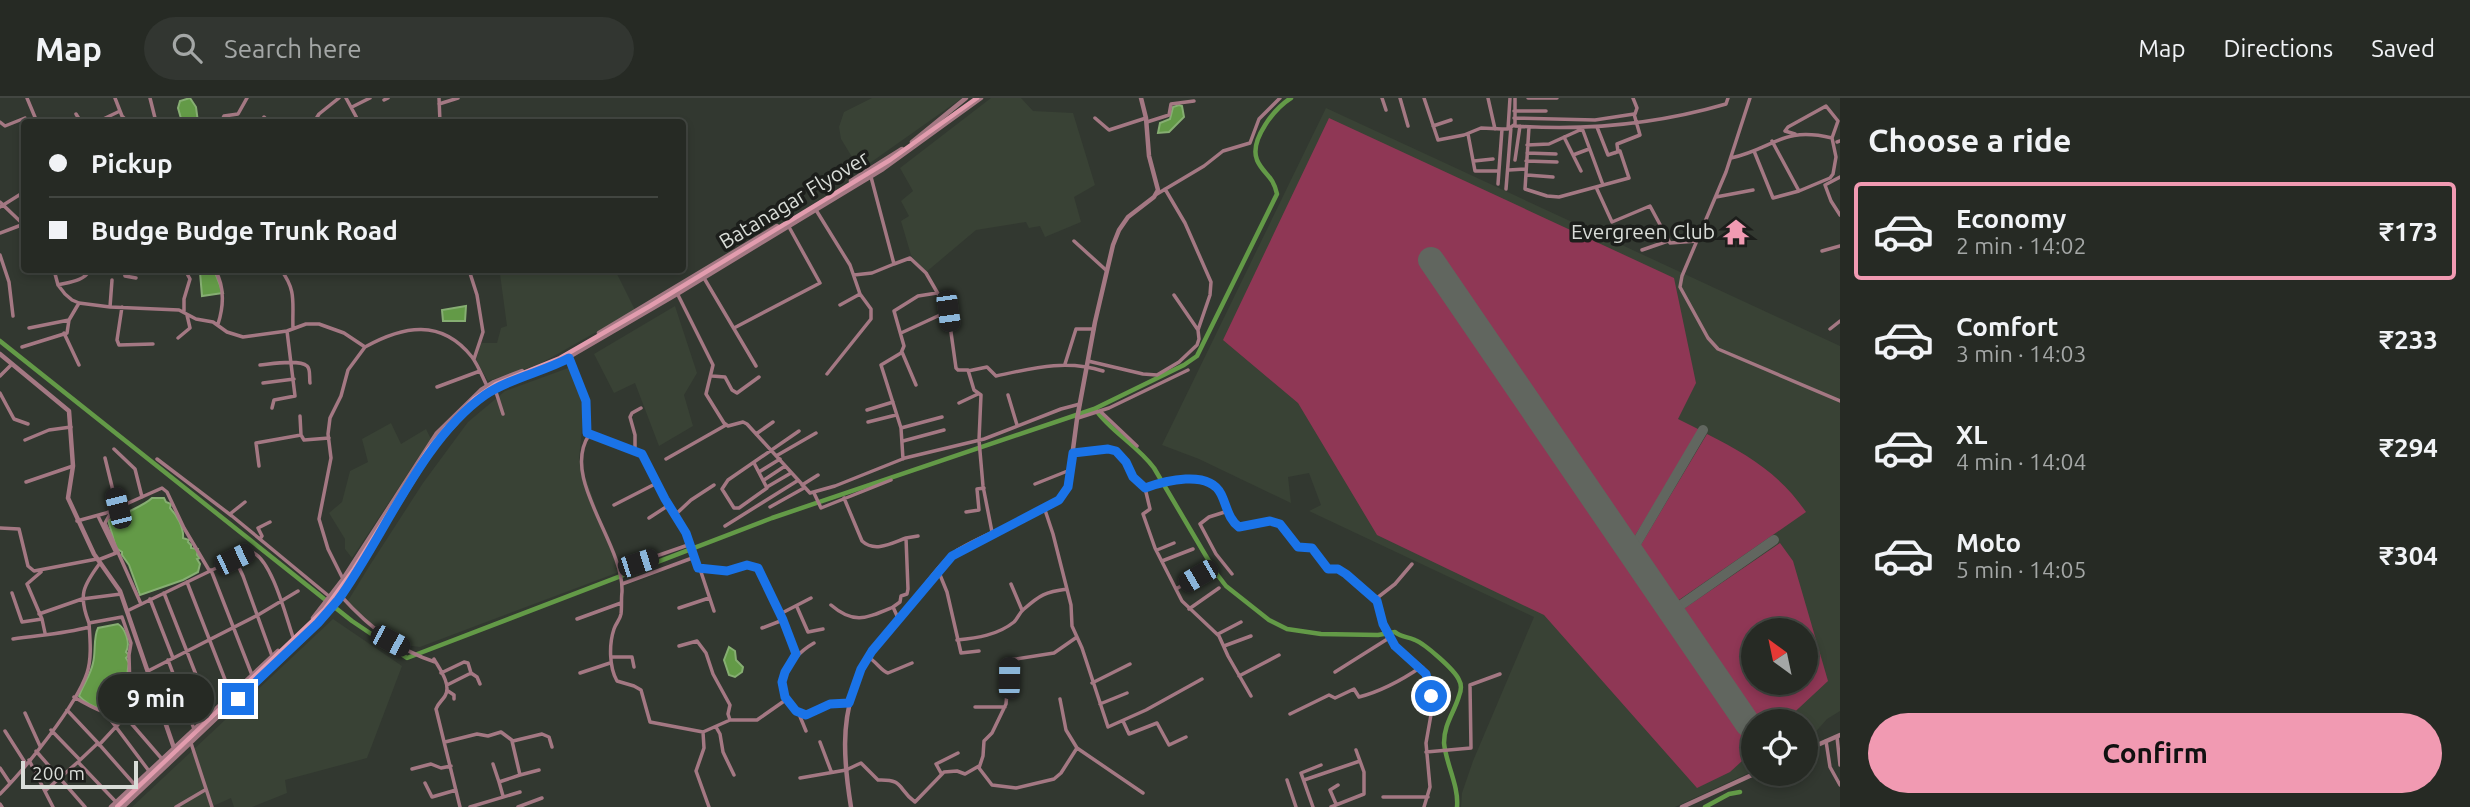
<!DOCTYPE html>
<meta charset="utf-8">
<style>
body{margin:0;font-family:Ubuntu,sans-serif;background:#323631;color:#f1f3f6;height:100vh;display:flex;flex-direction:column;font-size:26px;white-space:nowrap}
*{box-sizing:border-box;margin:0}
p{font-size:23px;color:#a4a7a6}
.icon{flex:none;width:38px;height:38px;fill:none;stroke:currentColor;stroke-width:2;stroke-linecap:round;stroke-linejoin:round}
.map{position:relative;flex:1;overflow:hidden}
.details{display:flex;flex-direction:column;background:#262a24;width:630px}
.details>*{flex:none}
.guide{position:absolute;left:21px;top:21px;width:665px;height:154px;border-radius:7px;box-shadow:0 4px 10px #0003,0 0 0 2px #424641;display:grid;align-content:center;height:154px;padding:0 28px;background:#262a24}
.needle{width:46px;rotate:327deg}
.tools{position:absolute;left:1741px;top:520px;display:grid;gap:14px}
.tools a{display:grid;place-items:center;width:77px;height:77px;border-radius:50%;background:#262a24;box-shadow:0 4px 10px #0003,0 0 0 2px #424641;font-size:35px}
.scale{position:absolute;left:21px;bottom:18px;width:117px;box-sizing:border-box;padding-left:7px;border:4px solid #d9ddd8;border-top:0;font-size:19px;line-height:24px;white-space:nowrap;color:#d9ddd8;-webkit-text-stroke:5px #1c1e1b;paint-order:stroke}
.end{position:absolute;width:32px;height:32px;margin:-16px;border:9px solid #1a73e8;background:#fff;box-shadow:0 0 0 4px #fff}
.from{border-radius:50%}
.bubble{position:absolute;height:49px;border-radius:24px;background:#262a24;box-shadow:0 4px 10px #0003,0 0 0 2px #424641;font-size:23px;font-weight:700;line-height:49px;text-align:center}
.car{position:absolute;width:21px;height:42px;margin:-21px -10px;border-radius:9px;box-shadow:0 0 5px 2px #0007;background:linear-gradient(#222 24%,#8ab4d8 0 40%,#222 0 76%,#8ab4d8 0 86%,#222 0)}
.guide b{display:flex;align-items:center;gap:24px;height:66px;font-size:26px}
.guide b+b{border-top:2px solid #424641}
.guide i{width:18px;height:18px;background:#f1f3f6}
ul{padding:0;list-style:none}
li{display:flex;align-items:center;gap:21px;height:98px;margin:0 14px 10px;padding:0 14px;border:4px solid transparent;border-radius:7px}
li div{flex:1}
li b{display:block;font-size:26px}
li em{font-style:normal;font-weight:700}
li.active{border-color:#f19ab2}
li>.icon{width:63px;height:63px;stroke-width:1.5}
h2{padding:0 28px;font-size:32px;line-height:84px}
.action{display:flex;gap:14px;margin-top:auto;padding:14px 28px}
.action a{flex:1;height:80px;border-radius:42px;background:#f19ab2;color:#111;font-size:28px;font-weight:700;line-height:80px;text-align:center}
header{display:flex;align-items:center;gap:42px;box-sizing:border-box;height:98px;padding:0 35px;background:#262a24;border-bottom:2px solid #424641}
header strong{font-size:33px}
nav{display:flex;gap:38px;margin-inline-start:auto;font-size:24px}
.search{width:490px;height:63px;background:#323631;display:flex;align-items:center;gap:18px;box-sizing:border-box;padding:0 24px;border-radius:38px;color:#a4a7a6;font-size:26px}
main{display:flex;flex:1;min-height:0}
.map>svg:first-child{display:block}
</style>
<header>
<strong>Map</strong>
<div class="search"><svg class="icon" aria-label="search" viewBox="0 0 24 24"><circle cx="10" cy="10" r="6"/><path d="M15 15l6 6"/></svg>Search here</div>
<nav><a>Map</a><a>Directions</a><a>Saved</a></nav>
</header>
<main>
<div class="map">
<svg width="1840" height="709" viewBox="0 0 1840 709">
<rect width="100%" height="100%" fill="#323830"/>
<path fill="#394235" fill-rule="evenodd" d="M872,0H962L860,72L841,41L839,29L844,14Z
M991,0H1021L1033,13L1073,15L1095,87L1074,99L1081,124L1045,139L1040,128L1029,130L1026,124L976,132L925,175L911,157L901,123L909,118L901,103L913,93L900,70Z
M1326,10L1840,248V613L1827,621L1811,639L1810,645L1806,647V623H1754L1753,673L1675,709H1461L1462,695L1473,663L1534,519L1309,413L1321,407L1309,375L1288,379L1291,405L1199,361L1162,347ZM1754,532H1806V584H1754Z
M489,172H615L635,212L538,267L488,283L476,262L481,245H497L501,230L507,228L500,176L491,177Z
M675,208L697,275L684,297L693,328L659,348L635,285L614,295L594,256Z
M571,269L584,311L579,361L619,474L420,549L396,546L346,506L370,467L423,385L468,324L505,293Z
M391,325L401,346L426,331L431,341L352,460L345,451V441L329,415L342,404L350,373L368,364L362,341Z
M333,521L402,568L367,660L285,682L287,695L252,709H234L231,700L211,709H132Z"/>
<path fill="#8f3755" fill-rule="evenodd" d="M1329,20L1674,180L1696,285L1678,321L1700,332L1633,441L1438,158L1424,167L1743,630L1756,620L1682,512L1780,445L1793,463L1828,583L1785,623H1754L1753,653L1730,674L1697,690L1544,517L1377,437L1298,305L1223,242ZM1754,532H1806V584H1754Z
M1707,336C1747,356 1780,376 1806,414L1676,504L1639,450Z"/>
<path fill="#639a47" stroke="#86ae72" stroke-width="2" d="M190,0L196,9L198,24H182L178,10L180,3Z
M1179,7L1182,8L1184,19L1169,34L1158,35L1160,25L1170,21L1173,9Z
M214,172L223,195L202,198L200,174Z
M466,208L465,223H443L442,212Z
M152,400H164L166,404L171,406L170,410C177,417 184,430 183,440L189,442L188,444L191,447V450L198,451L197,457L200,460L197,461L200,466L198,474L183,482L140,497L129,467L122,457V454L116,450L108,422C117,420 146,406 152,400Z
M118,526C125,530 131,545 126,554L129,557L126,560L129,565C126,576 128,585 127,596L130,597L131,602L135,600L136,601L129,605V607L134,608L128,611L129,616L126,614C113,619 88,608 79,598C83,587 91,576 93,565C96,554 93,540 98,530Z
M729,549L735,553L736,562L743,569L742,574L735,579L729,577L724,562Z"/>
<g fill="none" stroke-linecap="round" stroke-linejoin="round">
<path stroke="#639a47" stroke-width="4.5" d="M0,243L352,523L407,560L772,420L1094,311L1184,267L1197,258L1277,96C1273,77 1263,76 1257,62C1249,42 1275,10 1291,0
M1095,311C1111,334 1137,347 1154,370L1216,475L1226,488L1269,522L1287,531L1321,536L1378,537L1395,534C1402,540 1407,538 1415,542C1425,546 1455,572 1459,582C1462,587 1461,593 1459,598C1454,615 1444,626 1444,645C1446,666 1459,688 1457,709
M1705,709L1729,696L1740,694"/>
<path stroke="#61665f" stroke-width="10" d="M1624,446L1637,444L1703,332
M1635,462L1634,453L1637,444
M1671,514L1774,442"/>
<path stroke="#61665f" stroke-width="26" d="M1431,162L1748,626"/>
<path stroke="#a47883" stroke-width="3.5" d="M27,0L37,24
M115,0L122,18L128,24
M150,0L156,24
M346,0L359,24
M439,0L440,24
M1382,0L1386,12
M1400,0L1408,28
M1424,0L1438,42L1464,37L1481,30L1502,31
M1488,0L1495,31
M1515,0V28C1587,33 1657,26 1726,6L1728,0
M1528,0H1557
M1633,0L1637,10L1635,16
M1750,0L1726,74L1682,178L1680,189L1708,240L1718,251L1840,303
M384,2L388,0
M439,6L458,0
M352,9L370,0
M1514,13H1546
M76,16L81,24
M264,19L269,24
M1095,20L1109,32L1146,20
M1514,20L1595,22L1634,16L1640,37L1617,46L1618,54
M0,24L5,28L25,20
M97,24L120,13
M145,24L156,23
M221,24L224,18L238,16L247,0
M314,24L319,16L339,0
M1147,24L1169,17L1171,6L1194,3
M1433,28L1451,22
M1529,29L1525,91L1547,98L1559,99L1629,80L1620,53
M1597,29L1608,57L1620,53L1615,55
M1582,30L1603,87
M1468,36L1475,73H1497
M1564,39L1581,73
M1772,43L1799,93
M1837,44L1840,43
M1527,47L1549,46L1582,31
M1754,53L1773,100L1799,93L1830,80L1833,76L1836,59L1832,40L1838,23L1826,8L1788,29L1785,33L1795,36
M1527,55L1556,56
M1573,57L1589,51
M1731,60C1775,50 1782,28 1832,40
M1515,62L1520,28
M1474,63L1493,61
M1526,63L1557,64
M1509,72L1525,71
M1527,77L1553,79
M871,79L894,166L910,160L926,175L948,213L956,270L958,272H968L974,292L981,297L979,342L983,388L992,434
M1840,79L1825,87L1831,103L1840,117
M1498,86L1502,31H1508L1510,0
M1596,89L1612,124L1650,108L1670,145L1697,143
M1506,91L1511,29L1514,27
M1157,96L1204,68L1223,53L1250,45L1259,21L1280,0
M1716,99L1753,92
M0,104L24,127
M0,109L24,94
M816,112L850,167L860,196L840,207
M0,135L24,126
M1074,143L1107,173
M1642,152L1668,143
M1822,153L1840,148
M0,157L9,184L13,218
M54,172L58,187L65,196L72,202L79,205L110,209L179,212L196,221L213,224L227,234L243,239L287,233L306,226H319L344,235L365,249C403,228 441,220 472,259C478,267 482,278 487,288
M124,172L125,178L136,180
M215,172C225,189 224,207 218,226
M281,172C297,193 292,205 293,231
M469,172L477,197L483,234L474,261
M854,177L872,175L894,166
M704,180L756,268
M58,187C70,184 84,183 90,172
M677,195L713,267L706,296L724,325L728,328L743,324L747,326L810,395L835,388L905,360L984,341L1061,311L1080,306
M1174,197L1198,232
M110,209L112,182
M122,209L117,242L119,247L153,246
M184,213V201L190,181L185,172
M29,230L69,222
M734,230L820,185L789,129
M1830,231L1840,223
M64,235L79,267
M901,235L953,211
M178,240L190,230L187,217
M22,249L67,235L69,222L79,205
M902,254L916,287
M568,257L586,303L587,335L642,356L665,401L686,435L698,470L727,473L747,467L758,470L781,518L796,556
M1088,263L1143,276L1157,277L1179,264L1197,247L1199,241L1198,232L1210,197L1211,184L1185,125L1165,91
M1065,266L1076,231H1094
M260,267C271,266 299,261 307,268C311,271 309,280 310,285
M968,273L987,269L996,278C1033,270 1066,261 1103,273
M827,276L871,221V211L860,196
M0,278L12,266
M712,278L725,279L732,292L737,295L759,279
M263,285L294,281
M437,289L480,273
M495,291L503,316
M0,295L14,321L28,326
M1008,297L1017,327
M959,305L978,296
M272,310L274,302L295,298L287,233
M867,312L893,304
M1100,313L1137,348
M300,318L301,337L304,342L329,340
M1078,320L1109,310L1188,272
M868,324L896,317
M901,330L942,319
M756,336L773,324
M589,337C560,381 624,445 622,494C621,501 622,509 621,516C620,522 616,525 614,531C609,546 609,569 617,583L634,588L641,592L650,624L703,634L730,622H757L787,601
M25,342L49,332L71,329
M903,343L944,332
M114,351L135,371L142,399
M635,353V337L630,319L632,315L641,310
M1073,355L1112,351L1124,361L1133,379L1145,390L1150,411L1143,416L1155,450L1182,503L1219,538L1228,558L1251,598
M776,358L816,335
M105,360L117,409
M157,361L232,418L330,499
M666,361L726,327
M903,361L901,330L881,267L901,255L904,248L894,213L918,198L937,195
M754,365L767,390L739,410H734L722,391L728,382L799,333
M259,368L256,345L301,337
M759,374L780,361
M764,382L785,368
M26,384L73,368
M1035,386L1070,372
M802,387L818,377
M767,389L791,375
M1145,390C1164,383 1203,373 1219,392C1227,403 1227,417 1236,427C1251,434 1265,416 1280,426C1287,431 1293,442 1299,449L1312,450L1326,469L1346,476L1377,503
M814,395L821,410L891,382
M844,400L862,443C875,455 892,445 906,440
M614,407L657,385
M770,409L804,390
M1045,412L1053,436L1071,507L1072,528L1082,550L1108,629L1146,612L1202,581
M1228,413L1209,419L1200,426L1216,456L1232,476
M966,414L979,412L977,391L984,390
M110,416L105,425L141,506
M230,416L245,404
M675,417L691,402L714,387
M98,418L116,455L98,462
M649,420L669,407
M77,423L106,415L162,390L167,394L184,430L209,472
M725,428L797,383
M0,430L19,431L28,468L34,473L97,461
M260,441L262,438L258,430L270,424
M1157,452L1174,445
M235,461L252,454C272,462 286,519 293,539
M1162,463L1193,451
M100,465C83,488 78,497 89,525L122,519
M1412,466L1395,486L1377,500L1383,526L1395,548L1423,570L1428,580L1432,611L1426,645L1430,689L1424,709
M619,471L691,446
M700,471L714,513
M211,472L252,577
M938,472L947,494L961,555L979,553
M41,474L27,486L42,521L45,535
M343,481L328,451L319,421L331,360L328,336L330,320L341,298L348,272L365,249
M187,484L231,597
M622,486L695,459
M1011,486L1022,512
M1176,491L1198,478
M12,495L22,524L42,521
M164,495L211,615
M341,498C367,527 397,552 435,564
M150,501L173,560
M831,507C854,527 867,520 893,509
M797,509L808,534L823,531
M679,510L709,500
M1189,511L1219,490
M127,513L235,461L243,478L272,558
M39,516L82,501L121,496
M780,516L811,500
M122,519L131,545L129,557L131,625
M898,520L893,509L900,504L901,498L907,496L908,491L906,440L918,438
M577,521L621,505
M762,530L783,522
M1218,536L1241,524
M13,541C39,537 64,536 89,529
M957,542C977,540 998,537 1014,524C1018,520 1019,515 1024,511C1040,497 1045,494 1067,491
M814,545C786,561 764,599 803,617L830,606L849,605
M679,548L697,543L706,555L713,576L730,607L728,616L730,622
M1224,548L1251,538
M612,559H632L634,569
M868,559C876,563 881,573 888,575L912,565
M434,561C439,570 452,587 445,598C442,603 438,605 436,611L460,709
M168,562L194,631
M148,573L258,517L298,493
M1335,574L1389,540
M441,575L464,564L468,565L471,575L447,587
M471,575L477,579L480,586
M580,575L610,565
M1239,578L1279,557
M1092,585L1130,566
M448,593L454,597V601
M74,599C89,608 115,622 133,619C142,617 151,612 159,608
M1060,601L1066,632L1077,650L1061,675L1054,681L1016,690L992,687L979,670L983,658L984,643L992,635L1006,606L1010,562L1054,555L1077,539
M1100,606L1127,595
M975,609H1005
M104,613L149,673
M25,615L40,648
M799,616L806,633
M1290,616L1329,597L1335,600L1354,591L1359,599C1382,593 1402,582 1421,569
M1123,623L1129,636L1157,625L1169,647L1186,639
M130,624L162,661
M716,629L720,636L723,654L734,677
M51,632L80,662L98,645L67,612
M5,633L26,666
M703,634L704,650L696,673L709,709
M1837,639L1840,667
M190,642L212,709
M1826,643L1830,669L1840,687
M445,644L477,636L488,638L501,634L513,643L542,636L549,639L552,649
M820,644L831,673
M98,645L135,687
M99,647L124,620
M1077,650L1143,695
M36,653L85,709
M1426,654L1471,650L1470,587L1500,576
M29,662L53,709
M78,664L116,704
M493,666L499,684L520,677L512,643
M0,670L10,685
M412,671L431,666L441,670L451,668
M941,675L936,666L958,655
M520,677L539,672
M800,680L846,672L861,665L878,682C905,681 897,691 915,704L944,674L957,673L965,676L979,668
M1287,682L1296,709
M1304,682L1360,663
M499,684L503,698
M425,685L432,699L456,692
M45,693L78,664
M0,696C25,671 76,608 87,575C92,560 90,541 89,525
M1383,699H1428
M0,706L2,709
M1336,706L1330,692L1338,687
M176,709L205,692
M470,709L520,694
M518,709L542,700
M1313,709L1301,675L1321,667
M1331,709L1364,696V674L1356,652"/>
<path stroke="#a47883" stroke-width="4.5" d="M912,44L966,0
M851,83L902,51
M599,235L777,128
M0,256L69,313L73,368L68,400L94,456L120,493L174,650
M313,520L343,481L437,335L481,292L494,284L522,273
M1806,652L1840,637
M111,709L278,553
M123,709L328,514L349,487L434,349L477,303L498,290L562,263L677,196L883,71L981,0
M851,709C835,610 850,575 914,501C928,485 940,465 957,453C985,435 1023,424 1053,407L1064,397L1068,389L1077,321L1095,224L1113,147L1119,132L1128,119L1154,99L1158,92L1149,58L1146,20L1141,0
M1682,709L1754,676"/>
<path stroke="#e29cae" stroke-width="4.5" d="M117,709L324,512L354,471L428,352L447,329L474,301L496,286L560,260L650,208L890,62L977,0"/>
</g>
<g fill="none" stroke-linecap="round" stroke-linejoin="round">
<path stroke="#1a73e8" stroke-width="9" d="M238,601L318,525L338,502C384,439 421,342 485,297C510,280 543,274 569,260L586,303L587,335L642,356L665,401L686,435L698,470L727,473L747,467L758,470L783,522L796,556L785,574L782,584L785,599L796,613L806,617L830,606L849,605L861,571L872,553L952,458L1059,402L1068,389L1073,355L1108,351L1116,353L1126,364L1133,379L1145,390C1164,383 1209,371 1221,396C1227,408 1228,421 1239,429L1270,423L1280,426L1298,449L1312,450L1328,471H1338L1346,476L1377,503L1383,526L1395,548L1426,576L1431,598"/>
</g>
<defs>
<g id="temple-bare" transform="scale(2.1)"><path d="M0-6L5-2H3V0L6.5 2.5H4V6H1.5V3h-3V6H-4V2.5H-6.5L-3 0V-2H-5Z" fill="#f19ab2" stroke="#1c1e1b" stroke-width="2.5" paint-order="stroke"/></g>
</defs>
<g fill-rule="evenodd">
<use href="#temple-bare" x="1736" y="134"/>
</g>
<g text-anchor="middle" stroke-width="7" stroke-linejoin="round" paint-order="stroke">
<g font-size="21" fill="#d9ddd8" stroke="#1c1e1b">
<text transform="translate(794 102) rotate(-31)" y="7">Batanagar Flyover</text>
</g>
<g font-size="21" fill="#d9ddd8" stroke="#1c1e1b" text-anchor="end">
<text x="1715" y="141">Evergreen Club</text>
</g>
</g>
</svg>
<div class="tools">
<a><svg class="needle" viewBox="-14 -14 28 28"><path d="M0-13l5 13h-10z" fill="#e53935"/><path d="M0 13l5-13h-10z" fill="#a4a7a6"/></svg></a>
<a><svg class="icon" aria-label="locate" viewBox="0 0 24 24"><circle cx="12" cy="12" r="6"/><path d="M12 2v4M12 18v4M2 12h4M18 12h4"/></svg></a>
</div>
<div class="scale">200 m</div>
<i class="end from" style="left:1431px;top:598px"></i>
<i class="end" style="left:238px;top:601px"></i>
<div class="bubble" style="left:98px;top:576px;width:116px">9 min</div>
<i class="car" style="left:948px;top:213px;rotate:172deg"></i>
<i class="car" style="left:118px;top:410px;rotate:346deg"></i>
<i class="car" style="left:234px;top:461px;rotate:64deg"></i>
<i class="car" style="left:638px;top:465px;rotate:72deg"></i>
<i class="car" style="left:1198px;top:478px;rotate:240deg"></i>
<i class="car" style="left:390px;top:543px;rotate:118deg"></i>
<i class="car" style="left:1009px;top:580px;rotate:1deg"></i>
<div class="guide">
<b><i class="from"></i>Pickup</b>
<b><i></i>Budge Budge Trunk Road</b>
</div>
</div>
<section class="details">
<h2>Choose a ride</h2>
<ul>
<li class="active"><svg class="icon" aria-label="car" viewBox="0 0 24 24"><path d="M5 17H2v-5l4-1 3-4h7l3 4 3 1v5h-3M9 17h6M6 11h13"/><circle cx="7" cy="17" r="2"/><circle cx="17" cy="17" r="2"/></svg><div><b>Economy</b><p>2 min · 14:02</p></div><em>₹173</em></li>
<li><svg class="icon" aria-label="car" viewBox="0 0 24 24"><path d="M5 17H2v-5l4-1 3-4h7l3 4 3 1v5h-3M9 17h6M6 11h13"/><circle cx="7" cy="17" r="2"/><circle cx="17" cy="17" r="2"/></svg><div><b>Comfort</b><p>3 min · 14:03</p></div><em>₹233</em></li>
<li><svg class="icon" aria-label="car" viewBox="0 0 24 24"><path d="M5 17H2v-5l4-1 3-4h7l3 4 3 1v5h-3M9 17h6M6 11h13"/><circle cx="7" cy="17" r="2"/><circle cx="17" cy="17" r="2"/></svg><div><b>XL</b><p>4 min · 14:04</p></div><em>₹294</em></li>
<li><svg class="icon" aria-label="car" viewBox="0 0 24 24"><path d="M5 17H2v-5l4-1 3-4h7l3 4 3 1v5h-3M9 17h6M6 11h13"/><circle cx="7" cy="17" r="2"/><circle cx="17" cy="17" r="2"/></svg><div><b>Moto</b><p>5 min · 14:05</p></div><em>₹304</em></li>
</ul>
<div class="action"><a>Confirm</a></div>
</section>
</main>
